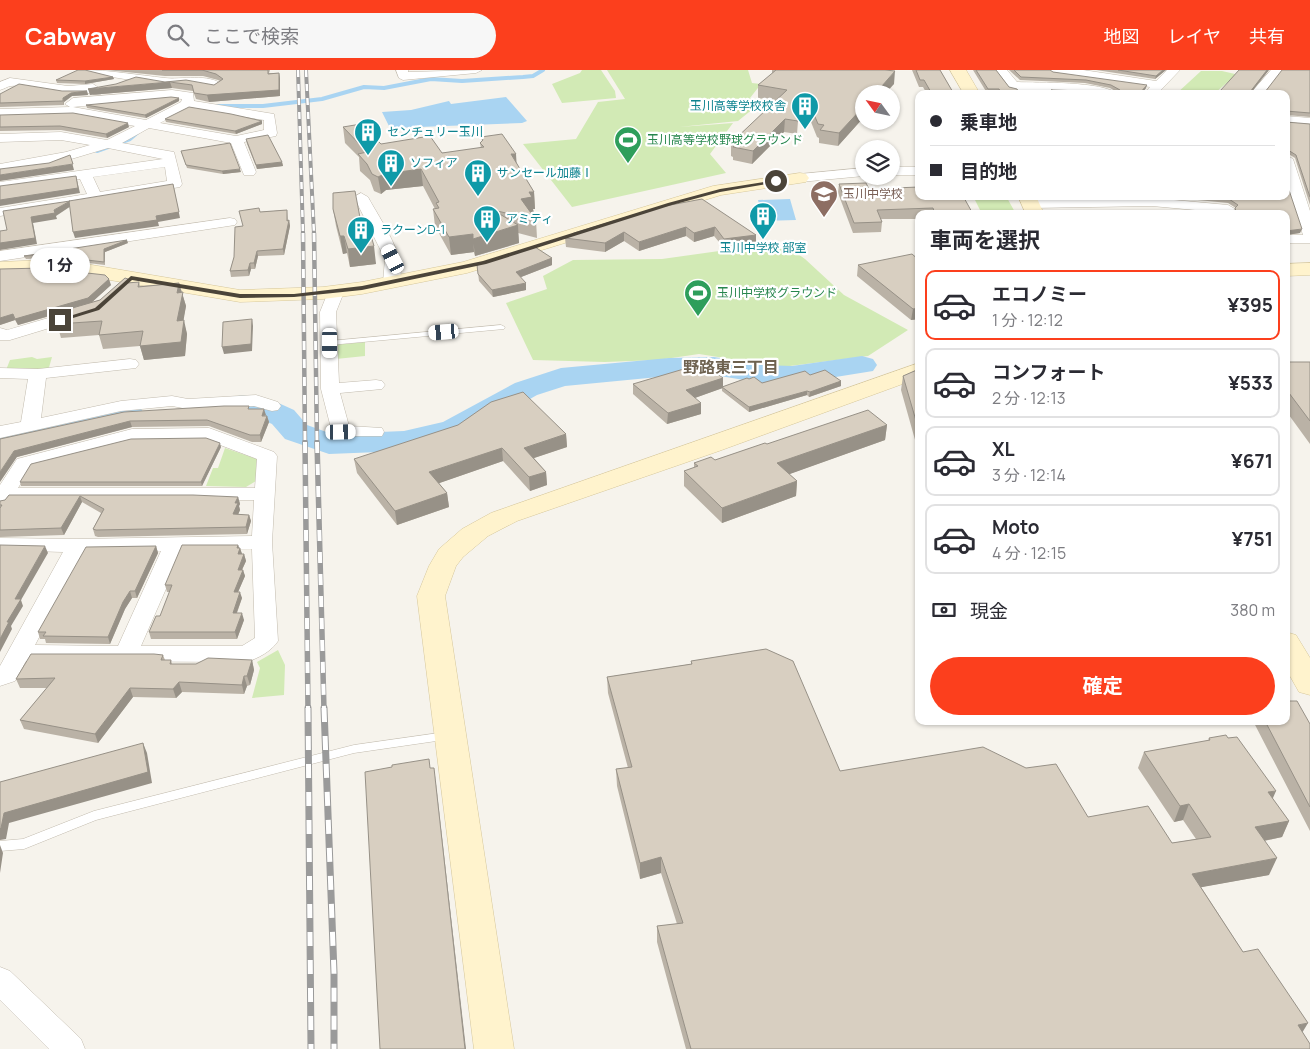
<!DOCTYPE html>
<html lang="ja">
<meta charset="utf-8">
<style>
body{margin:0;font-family:Manrope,"Noto Sans JP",sans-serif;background:#f7f7f7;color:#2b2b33;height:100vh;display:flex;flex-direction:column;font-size:19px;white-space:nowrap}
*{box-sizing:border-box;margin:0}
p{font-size:16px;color:#7c7c81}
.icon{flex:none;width:28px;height:28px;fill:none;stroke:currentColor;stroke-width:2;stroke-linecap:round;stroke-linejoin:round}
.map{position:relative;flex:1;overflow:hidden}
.side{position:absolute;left:915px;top:140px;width:375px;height:515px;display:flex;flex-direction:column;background:#fff;border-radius:10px;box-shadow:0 1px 4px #0004}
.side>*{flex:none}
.guide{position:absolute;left:915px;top:20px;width:375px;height:110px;border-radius:10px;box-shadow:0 1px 4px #0004;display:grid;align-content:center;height:110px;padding:0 15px;background:#fff}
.needle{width:32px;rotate:303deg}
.tools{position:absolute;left:855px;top:15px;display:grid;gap:10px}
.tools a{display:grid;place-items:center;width:45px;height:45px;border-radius:50%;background:#fff;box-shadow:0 1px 4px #0004;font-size:25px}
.end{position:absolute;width:22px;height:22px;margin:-11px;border:6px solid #4b4439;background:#fff;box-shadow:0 0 0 2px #fff}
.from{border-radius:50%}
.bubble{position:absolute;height:35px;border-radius:18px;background:#fff;box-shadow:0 1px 4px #0004;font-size:16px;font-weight:700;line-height:35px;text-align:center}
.car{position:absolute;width:15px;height:30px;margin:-15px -8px;border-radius:6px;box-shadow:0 0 4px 1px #0007;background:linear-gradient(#fff 24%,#345 0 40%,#fff 0 76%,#345 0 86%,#fff 0)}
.guide b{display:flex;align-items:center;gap:18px;height:48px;font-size:19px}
.guide b+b{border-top:1px solid #e1e1e2}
.guide i{width:12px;height:12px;background:#2b2b33}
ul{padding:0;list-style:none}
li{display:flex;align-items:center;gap:15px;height:70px;margin:0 10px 8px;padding:0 5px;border:2px solid #e1e1e2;border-radius:10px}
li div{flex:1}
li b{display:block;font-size:19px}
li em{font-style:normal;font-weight:700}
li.selected{border-color:#fc3f1d}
li>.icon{width:45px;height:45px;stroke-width:1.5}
h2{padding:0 15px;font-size:22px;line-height:60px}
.pay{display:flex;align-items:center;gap:12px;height:55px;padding:0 15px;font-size:19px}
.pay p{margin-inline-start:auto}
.action{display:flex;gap:10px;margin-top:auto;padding:10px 15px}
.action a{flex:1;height:58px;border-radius:30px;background:#fc3f1d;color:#fff;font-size:20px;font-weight:700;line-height:58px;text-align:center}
header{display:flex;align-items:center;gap:30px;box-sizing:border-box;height:70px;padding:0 25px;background:#fc3f1d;color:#fff}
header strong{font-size:24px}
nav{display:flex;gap:28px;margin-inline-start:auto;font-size:18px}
.search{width:350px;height:45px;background:#f7f7f7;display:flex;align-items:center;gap:12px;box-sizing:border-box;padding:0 18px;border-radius:28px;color:#7c7c81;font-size:19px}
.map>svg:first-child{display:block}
</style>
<header>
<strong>Cabway</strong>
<div class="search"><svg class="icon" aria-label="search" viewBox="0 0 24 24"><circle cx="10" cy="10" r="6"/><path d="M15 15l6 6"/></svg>ここで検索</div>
<nav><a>地図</a><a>レイヤ</a><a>共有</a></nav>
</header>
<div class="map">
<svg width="1310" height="979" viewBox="0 0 1310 979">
<rect width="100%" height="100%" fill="#f6f3ec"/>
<path fill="#d2eab5" d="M582,0H601L615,21L616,28L562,33L552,14L580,3Z
M607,0H748L752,13L761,14L750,28L764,30L738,51L679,57L733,53L710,84L726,103L572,137L523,74L576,69L598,32L625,29Z
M1201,1H1222L1248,7L1230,10L1214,24H1176Z
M973,126H1006L1016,144H982Z
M762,175L772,180L788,177L805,189L844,225L908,260L868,286L782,297L699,284L658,290L605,292L533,290L506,233L547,219L543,206L573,190L662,189Z
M365,272V286L336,289L333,275Z
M32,287L37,289L52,287L48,301L6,300L10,290Z
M225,378L257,389L256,411L246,417L206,416L213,398H218Z
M278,580L285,595L284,625L252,628L260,598L257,592Z"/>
<path fill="#a9d4f2" d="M506,27L527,51L522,53L394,58L389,56L382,42L411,40L449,31L451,34Z
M790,129L796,150L763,151L758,130Z"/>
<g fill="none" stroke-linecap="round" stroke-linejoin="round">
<path stroke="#a9d4f2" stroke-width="4" d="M217,36H263L322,29L364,17L384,18L431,9L462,11L523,7L533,6L543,0
M97,81L130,69L137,63"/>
<path fill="#a9d4f2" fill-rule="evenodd" d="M862,286L873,289L877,295L873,301L792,314L762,313L714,305L669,306L565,316L537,325L465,366L404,381L329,384L285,369L272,354L252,345H219L208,343L203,336L208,329L247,325L274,331L294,340L307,355L332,364L404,361L443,352L515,313L561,298L669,288L714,287L762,295L792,296Z
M128,334L139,336L144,343L139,350L0,379V359Z"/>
<g stroke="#c2bbae" stroke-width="1">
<path id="lane" d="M501,255L505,257L504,259L330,275L326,273L330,271Z
M446,662L450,663L452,666L450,669L354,683L96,750L24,779L0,781V771L23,769L94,741L354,675Z"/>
</g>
<g stroke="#c2bbae" stroke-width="1">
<path id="street" d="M82,0C110,0 137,5 165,8C179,10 211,3 222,15L216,19L187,14L167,16L88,3Z
M396,0H408V2L482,0L476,3L403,10L399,8Z
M995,0H1007L1017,12C1037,13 1104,11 1117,24L1014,20L1010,19Z
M1047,0H1083L1156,11L1167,0H1180L1157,24H1144L1150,17L1053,3Z
M1271,0H1283L1263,24H1250Z
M10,8L68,16L93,14L99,18C84,34 30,13 11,16C8,16 4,19 0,20V12Z
M172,20L193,23L194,31L274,44L277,63L276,66L244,72L256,102L254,105H244L231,73L149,58L122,73L174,82L182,114L180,117L0,146V138L87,124L80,109L0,120V112L163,89L108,78L68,90L0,102V94L66,82L90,75L61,70L0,72V64L61,62L107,70L135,56L74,45L0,47V39L70,37L65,34L73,28ZM172,28L182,29L181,32L146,50L73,37ZM189,38L264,50V60L236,66L160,53ZM165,97L167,111L100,122L93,107Z
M1286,46L1310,48V56L1286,54Z
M1286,85L1293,89L1310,141V173H1286V165H1303L1286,111Z
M891,97H919V105H891Z
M864,98V106L800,112L793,108L800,104Z
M361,123L368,127C379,148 412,193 397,215L391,217L383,212L385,189L354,127Z
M1152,128L1228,135L1235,139L1228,143L1152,136L1031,138L1024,134L1031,130Z
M230,148L235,149L237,152L235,155L0,191V181Z
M336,217L344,222L336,242L339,313L376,310L382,311L385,315L382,319L340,323L349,356L382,358L384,362L382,366H334L332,362L321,319L320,242L328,222Z
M86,237L94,242L92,245L10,270H0V258L7,260Z
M130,289L136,290L139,294L136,298L46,308L41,348L121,331L172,326L188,329L256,325L278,332L281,336L278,340L272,341L254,336L188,339L172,336L121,341L0,368V356L21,352L28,309L0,308V298L38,299Z
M209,358L274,382L277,386L272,472L278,571C272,581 257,589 246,592L26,591L15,611L0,616V596L63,482L0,480V468L77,469L252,466L254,430H11L7,435L0,437V415L17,389L132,359ZM207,370L257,389L255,418H18L31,397L132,371ZM252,479L255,568L242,576H141L183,480ZM161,481L118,576L35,575L84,482Z
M0,897L10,901L81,969L85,979H49L0,930Z"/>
</g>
<g stroke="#d6c79b" stroke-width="1">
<path id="secondary" d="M950,0H966L980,24H964Z
M800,103L806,104L809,108L806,112L721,125L467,203L362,224L323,229L240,232L86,206L45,202L0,204V192L45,190L86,194L240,220L323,217L362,212L463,192L713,116Z
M1018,126H1036L1044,144H1026Z
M1310,193V205L1286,206V194Z
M919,293V308L719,381L517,451L488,466L463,487L456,496L445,526L514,979H474L417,526L429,496L439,479L462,459L491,443Z
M1286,562L1296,565L1310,588V625L1299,622L1286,599Z"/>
</g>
<use href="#lane" fill="#fff" fill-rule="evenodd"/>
<use href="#street" fill="#fff" fill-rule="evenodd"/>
<use href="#secondary" fill="#fff3cd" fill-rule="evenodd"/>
<g stroke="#9a9a9a" stroke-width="4">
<path id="rail-far3" d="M298,0L303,164
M306,0L314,164"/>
</g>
<g stroke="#9a9a9a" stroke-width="4.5">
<path id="rail-far2" d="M303,163L305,373
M314,163L317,373"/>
</g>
<g stroke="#9a9a9a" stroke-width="5.5">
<path id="rail-far1" d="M305,372L308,640
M317,372L324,640"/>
</g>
<g stroke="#9a9a9a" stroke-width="7">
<path id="rail" d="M308,638L311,979
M324,638L334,903V979"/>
</g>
<use href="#rail-far3" stroke="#fff" stroke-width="2.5" stroke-dasharray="7" stroke-linecap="butt"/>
<use href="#rail-far2" stroke="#fff" stroke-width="3" stroke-dasharray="9" stroke-linecap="butt"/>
<use href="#rail-far1" stroke="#fff" stroke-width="4" stroke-dasharray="11" stroke-linecap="butt"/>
<use href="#rail" stroke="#fff" stroke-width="5" stroke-dasharray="14" stroke-linecap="butt"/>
</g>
<path fill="#bab2a6" d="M106,0H270L269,3H279L280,9V26L209,32L196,29L193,21L172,18L90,25L165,12L214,15L220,11L218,10L203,6H165Z
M772,0H885L894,14L864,24V47L838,76L819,73V68L817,67L807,42L797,46L798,51L797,64L784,62L752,94L733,90V87L731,86V73L776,31L758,28V15L772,4Z
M912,0H940L954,24H927L923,17H919Z
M973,0H996L1009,17L1020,24H1000L999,22L987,23Z
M1009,0H1050L1053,2L1146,18L1141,24H1052L1050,23L1051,20L1117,22L1110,18L1085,13L1020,10Z
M1096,0H1166L1155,9Z
M1269,0L1251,22H1265L1310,0V47L1286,45V24L1220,21Z
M113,7L114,9L85,14L57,13L56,10Z
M62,21H87L88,25L72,26L64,32V35L0,37V24Z
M179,28V31L146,48L87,38L86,35Z
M0,45L129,57L107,68L61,60L0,61Z
M165,49L262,54L236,64L166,52Z
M1286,52L1310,54V135L1295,88L1287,83Z
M343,57L381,74L442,83L481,78L480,73L482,71L481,67L516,84V93L534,122L535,139H533L534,144L532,145L536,150L537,168L518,163L519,173L475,186L474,182L451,185L435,156L433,139H435L423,116L386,120L381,124L374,121L370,110L360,101L359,87L345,73Z
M246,69L282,92L283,96L257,99L247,74Z
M181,81L241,102L223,104L187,98Z
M839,114L869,119L973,144H919V149H881L882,152L881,162L853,163L838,123Z
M1157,126H1286L1300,163L1286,165V144H1235L1234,142L1236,138L1228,133Z
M660,137L756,165V174L724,178L714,166L694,172L686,166L639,181L624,171L605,182L566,177L565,168Z
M333,139L361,153L376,194L350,197L347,183L343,184L336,156Z
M287,140L288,151L289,150L290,156L284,185L258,186L255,199H251L249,206L231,207L230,201L243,156L260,142Z
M128,173L105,182V195L45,188L26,189L24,186Z
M552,188V195L521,207L526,220L493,227L479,211L477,195Z
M919,190V249L911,250L857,206L858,195Z
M0,199L111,215L92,232L100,230L128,209L129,213L139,212L140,216L179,213L186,236L183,250L187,264L185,286L144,290L140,276L103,279L99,265L61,268L57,254L61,243L18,255L15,250L0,255Z
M1286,292H1310V374L1286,341Z
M919,299V384L901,320L903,306Z
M810,305L841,311V316L809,327L807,325L749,342L722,321V318L695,328L701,344L667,354L633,324V314L723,308V317L749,309L762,313Z
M250,339L267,346L269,352L261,372H252L209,356L132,357L17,387L0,369L124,342Z
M887,355L885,370L789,404L797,411L796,426L722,453L684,416V401L694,398V393L715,390L767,374Z
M566,364L567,377L534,388L546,402L547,415L530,421L503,391L439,413L447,423L449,437L397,455L357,403L354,389Z
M221,377L202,416H21L20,412Z
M9,425L238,427L240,434L239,436L240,440L238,445H249L251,451L247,464L98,467L95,466L93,459L101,443L82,432L64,465L0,467V431L5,430Z
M238,475L239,478H240L242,484H244L246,491L242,500H243L245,506L238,522L242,528L237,543L244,550L237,569H151L149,562L160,546L170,522H167L165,515Z
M156,476L158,483L137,528H132L125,539L110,574L46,573L45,569H40L38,562Z
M163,585L165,590H171L172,594H196L252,590L254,600L250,615L247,616L244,624L182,622L176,628L133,627L98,673L24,659L20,650L47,618H20L16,609Z
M691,591L840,701L1088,747L1172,773L1196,769L1183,750L1174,752L1138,698L1144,682L1208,671L1209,668L1272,728L1289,751L1282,767L1264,771L1269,805L1201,817L1243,882L1302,962L1310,979H686L657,872V856L677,854L661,803L640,809L617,716L616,699L628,698L608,623L607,607L691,594Z
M1253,651H1286L1310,654V761Z"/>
<path fill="#979187" d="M1163,0H1166L1155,9L1156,6Z
M1267,0H1269L1250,24V22Z
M895,1L894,14L885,24H875Z
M279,3L280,9V26L209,32L207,25Z
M113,7L114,9L85,14V11Z
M170,12L172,18L90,25L88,19Z
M1147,15L1146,18L1141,24H1139Z
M87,21L88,25L72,26L64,32V35L63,28L71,23Z
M179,28V31L146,48L145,45Z
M808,30L807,42L793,47L794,34Z
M864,36V47L838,76L839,63Z
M785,49L784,62L752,94L753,81Z
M262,51V54L236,64L235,61Z
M128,53L129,57L107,68L106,64Z
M511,84H516L517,100Z
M70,85L74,100L0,111V105L73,94Z
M282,92L283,96L257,99L256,95Z
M240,99L241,102L223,104L222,101Z
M421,99L423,116L386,120L381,124L378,107L384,104Z
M76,106L80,123L0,136V130Z
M173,114L180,148L158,152L159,156L75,168L73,162L156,146Z
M529,122H534L535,139H533L534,144L522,146L521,129Z
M70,131L71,136L56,146L57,149L33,153L37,174L0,180V173L31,147L54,140Z
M289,150L290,156L284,185L283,179Z
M518,155L519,173L475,186L473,169Z
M686,157V166L639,181V172Z
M715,157L714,166L694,172V163Z
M1302,159L1300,163L1286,165V161Z
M624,162V171L605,182V173Z
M473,164L474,182L451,185L449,167Z
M756,165V174L724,178V169Z
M340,166H344L347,183L343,184Z
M127,170L128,173L105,182V195L104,179Z
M374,176L376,194L350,197L348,179Z
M257,181L258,186L255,199L254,193Z
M552,188V195L516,209V202Z
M250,193L251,199L249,206L248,200Z
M109,209L111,215L90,234L18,255L15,249Z
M179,213L186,236L181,265L177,251V223Z
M526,213V220L493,227L492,220Z
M919,238V249L911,250L913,239Z
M13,244L15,250L0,255V248Z
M252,249L253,256L252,281L224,284L222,277Z
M184,250L187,264L185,286L144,290L140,276Z
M723,308V318L686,331V320Z
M841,311V316L809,327L810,322Z
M807,321V325L749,342V337Z
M701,333V344L667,354L668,343Z
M264,339L266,345L262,346Z
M267,346L269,352L261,372L260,365Z
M130,351L132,357L17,387L0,412V402L14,381Z
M887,355L885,370L776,409L777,393Z
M566,364L567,377L525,391L524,378Z
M220,373L221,377L202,416L201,412Z
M502,378L503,391L431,416L429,402Z
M546,402L547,415L530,421L529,407Z
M797,411L796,426L722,453V438Z
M447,423L449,437L397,455L395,441Z
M80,426L82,432L64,465L61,458Z
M238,427L240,434L239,436L240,440L235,451L233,444L235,433Z
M249,445L251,451L247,464L246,457Z
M238,475L240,480V478L242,484L239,491L237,478Z
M45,476L48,483L21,530L23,536L11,556L12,559L0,582V569L7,552L15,529Z
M156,476L158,483L137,528L135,521Z
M244,484L246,491L239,506L238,500Z
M243,500L245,506L235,529L234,522Z
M130,521L132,528L125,539L110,574L108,567L123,532Z
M240,522L242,528L234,550L233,543Z
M242,543L244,550L237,569L235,562Z
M252,590L254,600L250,615L247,606Z
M244,606L247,616L244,624L242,615Z
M179,612L182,622L176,628L173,619Z
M130,618L133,627L98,673L95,664Z
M143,673L147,683L152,713L9,753L6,769L0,770V759L4,743Z
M434,698L436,714L466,979H465Z
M1276,721L1269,737L1268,722Z
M1189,734L1183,750L1174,752L1180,736Z
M1289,751L1282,767L1248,774L1255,757Z
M0,775L3,783L0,803Z
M661,787V803L640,809V793Z
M1277,788L1269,805L1186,820L1192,804Z
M1308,953L1299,968L1298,955Z"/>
<path fill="#d8cfc1" stroke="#979187" d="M78,0H85L113,7L85,11L56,10Z
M162,0H268V4L279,3V20L207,25L194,23L192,15L170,12L88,19L116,14L136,7L165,12L186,10L214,15L223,9L216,4L202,0Z
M776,0H885L895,1L875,24H864V36L839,63L820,60L824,55L818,54L808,30L794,34L798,51L785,49L753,81L733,77L736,74L731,73L787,20L758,15Z
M916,0H940L954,24H932L924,10H920Z
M976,0H996L1009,17L1017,19L1020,24H1002L999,19H988Z
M1014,0H1050L1053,2L1147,15L1139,24H1070L1051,20L1118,22L1120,20L1111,15L1086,10L1021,7Z
M1118,0H1163L1156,6Z
M1239,0H1267L1250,22H1265L1282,0H1310V43L1286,41V24H1216L1220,21Z
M19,14L62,21H87L71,23L63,28V31L0,33V24Z
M171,27L179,28L145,45L86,35Z
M189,37L231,44L262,51L235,61L165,49Z
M73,43L128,53L106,64L60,56L0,57V45Z
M1286,52L1310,54V127L1296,85L1288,80L1286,81Z
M361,54L381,74L430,66L442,83L484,77L480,73L483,70L481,67L502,64L516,84H511L534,122H529L532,127L521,129L536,150L493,140L518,155L473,169V164L449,167L433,139L439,138L436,133L439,132L421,99L384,104L378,107L372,104L367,94L358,84L367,82L343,57Z
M268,65L282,92L256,95L246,69Z
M230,73L240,99L222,101L186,95L181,81Z
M70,85L73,94L0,105V99L49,93Z
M76,106L78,118L0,130V116Z
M1286,111L1302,159L1286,161V144H1237L1235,138L1238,135L1229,129L1197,126H1286Z
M866,113L869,119L919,117V126H963L973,144H935L933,138L877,140L882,152L854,153L839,114Z
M173,114L179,142L156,146L157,150L73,162L69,131Z
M355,121L361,153L367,152L374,176L348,179L344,166H340L333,139V123Z
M702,129L756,165L724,169L715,157L694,163L686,157L639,172L624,162L605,173L565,168L574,163L660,137Z
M70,131L54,140L55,143L31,147L35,168L0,173V161L7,160L3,141Z
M259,138L260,142L287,140V151L289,150L283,179L257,181L254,193H250L248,200L230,201L234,187L235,157L243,156L239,141Z
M127,170L104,179V192L44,185L24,186Z
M535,177L552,188L516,202L526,213L492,220L478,204L477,195Z
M912,184L919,190V238L913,239L858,195Z
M43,198L105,205L109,209L88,228L15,249L13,244L0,248V199Z
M125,208L128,209L127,213L139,212L138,217L179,213L177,223L183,222L177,251L184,250L181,272L140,276L143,261L99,265L102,251L57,254L62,241L100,230Z
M252,249L251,274L222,277L223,252Z
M1286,292H1310V351L1286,319Z
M704,293L723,308L686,320L701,333L668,343L633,314Z
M919,299V361L903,306Z
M825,300L841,311L810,322L807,321L749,337L722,317L747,308L749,309L754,307L762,313L805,301L810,305Z
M523,322L566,364L524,378L546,402L529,407L502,378L429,402L447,423L395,441L354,389L458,355L491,332Z
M224,336H249L248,339H264L262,346H267L260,365H250L207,350L130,351L14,381L0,402V369L124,342Z
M868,340L887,355L777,393L797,411L722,438L684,401L698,396L694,393L711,387L715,390L765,373L767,374Z
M206,368L220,373L201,412H20L31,394L131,369Z
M9,425H193L238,427L235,433H238L233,444L249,445L246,457L96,460L93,459L104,439L80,426L61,458L0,460V438L2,435H0V431L5,430Z
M0,475L45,476L15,529H21L7,552H9L0,569Z
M182,475H238L237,478H240L238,484H244L238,500H243L234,522H240L233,543H242L235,562H149L156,546H160L172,515H165Z
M156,476L135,521H130L123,532L108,567L43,566L46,562H38L86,477Z
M766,579L793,591L840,701L983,677L1026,698L1056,694L1088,747L1148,736L1172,773L1211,767L1189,734L1180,736L1144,682L1210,670L1209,668L1226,665L1228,668L1237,667L1276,721L1268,722L1289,751L1255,757L1277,788L1192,804L1243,882L1258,879L1308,953L1298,955L1310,974V979H691L657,856L683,853L661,787L640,793L616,699L632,697L607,607L692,594L691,591Z
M31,584H154L163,585L161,590H171L170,594H196L208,588L252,590L247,606H244L242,615L179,612L173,619L130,618L95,664L20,650L55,608L16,609Z
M1286,631H1297L1310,654V737L1265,651H1286Z
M143,673L148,702L4,743L1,758L0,759V712Z
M429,689L430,698H434L465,979H380L365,702L392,697V695Z"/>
<path fill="#4b4439" d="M776,110L778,112L720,122L672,135L486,194L362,220L294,227L240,228L132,210L99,240L60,252L57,250L95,238L131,206L240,224H294L362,216L483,191L668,133L720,119Z"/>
<defs>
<g id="building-pin" transform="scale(1.4375)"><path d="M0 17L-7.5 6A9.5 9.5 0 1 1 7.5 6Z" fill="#0f9aa8" stroke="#fff"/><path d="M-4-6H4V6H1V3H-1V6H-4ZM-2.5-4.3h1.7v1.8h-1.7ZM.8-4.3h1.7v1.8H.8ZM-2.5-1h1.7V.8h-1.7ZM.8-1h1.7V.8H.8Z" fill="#fff"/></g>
<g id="stadium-pin" transform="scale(1.4375)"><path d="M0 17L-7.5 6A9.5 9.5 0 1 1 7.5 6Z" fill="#2e9e5b" stroke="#fff"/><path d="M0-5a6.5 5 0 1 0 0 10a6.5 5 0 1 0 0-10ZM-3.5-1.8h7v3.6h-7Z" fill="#fff"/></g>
<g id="school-pin" transform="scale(1.4375)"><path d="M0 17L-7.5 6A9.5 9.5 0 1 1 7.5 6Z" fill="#8d6e63" stroke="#fff"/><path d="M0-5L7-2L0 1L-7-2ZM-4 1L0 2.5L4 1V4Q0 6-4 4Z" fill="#fff"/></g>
</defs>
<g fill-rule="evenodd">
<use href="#building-pin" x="805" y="36"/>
<use href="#building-pin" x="368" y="62"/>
<use href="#stadium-pin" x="628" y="70"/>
<use href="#building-pin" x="391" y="93"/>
<use href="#building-pin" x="478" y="103"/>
<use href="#school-pin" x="824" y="124"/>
<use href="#building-pin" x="763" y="146"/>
<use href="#building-pin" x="487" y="149"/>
<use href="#building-pin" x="361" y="160"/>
<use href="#stadium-pin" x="698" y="223"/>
</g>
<g text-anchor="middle" stroke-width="4.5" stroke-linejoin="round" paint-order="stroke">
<g font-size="12" fill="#0d838f" stroke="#fff" text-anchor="start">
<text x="786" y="40" text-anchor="end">玉川高等学校校舎</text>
<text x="387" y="66">センチュリー玉川</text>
<text x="410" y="97">ソフィア</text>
<text x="497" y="107">サンセール加藤Ⅰ</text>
<text x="506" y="153">アミティ</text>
<text x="380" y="164">ラクーンD-1</text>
<text x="763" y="182" text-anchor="middle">玉川中学校 部室</text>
</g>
<g font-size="12" fill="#27864d" stroke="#fff" text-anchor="start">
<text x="647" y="74">玉川高等学校野球グラウンド</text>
<text x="717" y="227">玉川中学校グラウンド</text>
</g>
<g font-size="12" fill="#785e54" stroke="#fff" text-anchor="start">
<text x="843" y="128">玉川中学校</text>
</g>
<g font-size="16" font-weight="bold" fill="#6e6250" stroke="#fff">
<text x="731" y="303">野路東三丁目</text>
</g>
</g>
</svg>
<div class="tools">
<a><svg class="needle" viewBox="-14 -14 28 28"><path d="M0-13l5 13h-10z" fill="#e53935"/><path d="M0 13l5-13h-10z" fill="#7c7c81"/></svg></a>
<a><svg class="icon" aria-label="layers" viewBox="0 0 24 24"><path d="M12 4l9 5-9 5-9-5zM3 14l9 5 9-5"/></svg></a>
</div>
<i class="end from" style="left:776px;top:111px"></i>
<i class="end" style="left:60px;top:250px"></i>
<div class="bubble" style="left:30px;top:178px;width:60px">1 分</div>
<i class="car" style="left:393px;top:189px;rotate:333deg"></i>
<i class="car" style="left:444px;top:262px;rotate:265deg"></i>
<i class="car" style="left:330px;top:273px;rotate:180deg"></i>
<i class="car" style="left:341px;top:362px;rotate:89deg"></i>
<div class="guide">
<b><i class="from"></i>乗車地</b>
<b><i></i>目的地</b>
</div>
<section class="side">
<h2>車両を選択</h2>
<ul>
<li class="selected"><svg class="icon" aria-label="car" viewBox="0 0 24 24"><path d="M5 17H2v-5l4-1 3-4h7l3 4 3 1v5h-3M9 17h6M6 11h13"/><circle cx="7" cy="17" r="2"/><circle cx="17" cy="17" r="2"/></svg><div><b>エコノミー</b><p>1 分 · 12:12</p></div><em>¥395</em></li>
<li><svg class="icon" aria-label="car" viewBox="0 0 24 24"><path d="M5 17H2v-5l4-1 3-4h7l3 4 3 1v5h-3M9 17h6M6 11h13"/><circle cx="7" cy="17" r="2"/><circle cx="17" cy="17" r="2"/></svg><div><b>コンフォート</b><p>2 分 · 12:13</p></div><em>¥533</em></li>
<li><svg class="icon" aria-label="car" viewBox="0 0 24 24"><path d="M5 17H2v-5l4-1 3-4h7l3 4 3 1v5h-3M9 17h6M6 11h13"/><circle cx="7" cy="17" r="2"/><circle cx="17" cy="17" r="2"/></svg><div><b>XL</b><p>3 分 · 12:14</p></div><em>¥671</em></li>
<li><svg class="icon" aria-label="car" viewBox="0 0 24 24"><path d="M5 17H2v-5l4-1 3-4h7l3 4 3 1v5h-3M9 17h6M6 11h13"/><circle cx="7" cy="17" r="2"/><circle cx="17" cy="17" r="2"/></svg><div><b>Moto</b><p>4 分 · 12:15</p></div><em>¥751</em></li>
</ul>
<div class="pay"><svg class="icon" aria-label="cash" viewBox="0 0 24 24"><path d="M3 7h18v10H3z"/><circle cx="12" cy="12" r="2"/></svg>現金<p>380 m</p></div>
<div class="action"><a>確定</a></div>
</section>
</div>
